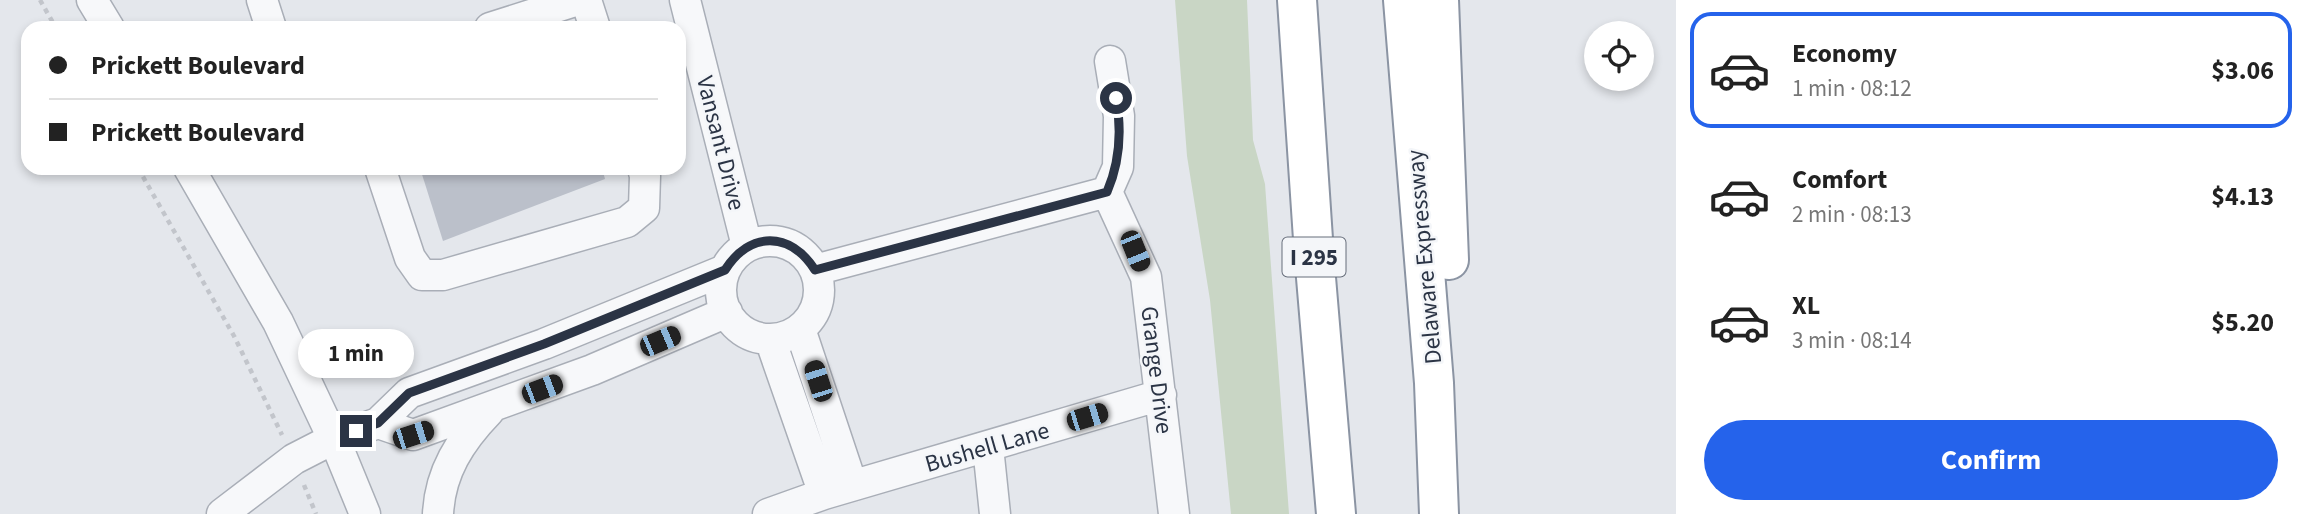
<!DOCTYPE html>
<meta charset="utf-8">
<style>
body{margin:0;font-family:"Source Sans 3",sans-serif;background:#f2f2f2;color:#222;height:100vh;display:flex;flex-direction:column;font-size:26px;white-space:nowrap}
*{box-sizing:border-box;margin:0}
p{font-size:23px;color:#767676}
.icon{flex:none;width:38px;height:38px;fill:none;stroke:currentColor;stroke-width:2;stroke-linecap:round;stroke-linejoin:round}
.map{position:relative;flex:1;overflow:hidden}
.sheet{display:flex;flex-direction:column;background:#fff;width:630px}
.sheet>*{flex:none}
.banner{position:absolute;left:21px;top:21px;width:665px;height:154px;border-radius:21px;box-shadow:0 4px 10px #0003;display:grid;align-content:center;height:154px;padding:0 28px;background:#fff}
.fabs{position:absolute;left:1584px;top:21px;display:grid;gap:14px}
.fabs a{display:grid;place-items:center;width:70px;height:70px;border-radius:50%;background:#fff;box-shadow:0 4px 10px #0003;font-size:35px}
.end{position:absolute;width:32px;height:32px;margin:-16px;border:9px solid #2b3445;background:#fff;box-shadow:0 0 0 4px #fff}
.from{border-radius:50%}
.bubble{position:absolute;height:49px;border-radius:24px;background:#fff;box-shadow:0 4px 10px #0003;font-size:23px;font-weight:700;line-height:49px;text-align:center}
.car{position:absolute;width:21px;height:42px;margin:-21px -10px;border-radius:9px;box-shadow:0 0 5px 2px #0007;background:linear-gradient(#222 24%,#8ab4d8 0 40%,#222 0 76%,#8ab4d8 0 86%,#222 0)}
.banner b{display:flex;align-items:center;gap:24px;height:66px;font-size:26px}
.banner b+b{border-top:2px solid #e0e0e0}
.banner i{width:18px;height:18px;background:#222}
ul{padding:12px 0 0;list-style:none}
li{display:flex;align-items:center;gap:21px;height:116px;margin:0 14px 10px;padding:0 14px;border:4px solid transparent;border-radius:21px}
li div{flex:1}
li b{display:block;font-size:26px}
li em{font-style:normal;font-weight:700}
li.current{border-color:#2563eb}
li>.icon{width:63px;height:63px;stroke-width:1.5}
.cta{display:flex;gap:14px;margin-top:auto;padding:14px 28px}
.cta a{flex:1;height:80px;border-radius:42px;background:#2563eb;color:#fff;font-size:28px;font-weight:700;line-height:80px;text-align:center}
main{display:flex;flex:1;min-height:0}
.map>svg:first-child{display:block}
</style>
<main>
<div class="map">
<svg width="1676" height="514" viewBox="0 0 1676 514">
<rect width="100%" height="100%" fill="#e4e7ec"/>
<path fill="#c9d6c5" d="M1175,0H1247L1253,140L1265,184L1289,514H1231L1210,300L1187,156Z"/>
<path fill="#bbc0ca" d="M420,168H602L605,179L443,241Z"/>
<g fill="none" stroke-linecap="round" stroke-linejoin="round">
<g stroke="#a9aeb7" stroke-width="33">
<path id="minor" d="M92,0L109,28
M262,0L271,28
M586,0L595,28
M685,0L747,246
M490,28L578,0
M189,168L278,322L340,453L365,514
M380,168L410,258L422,275H443L627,222L644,208L645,176L643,168
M1107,192L1146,277L1174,514
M1107,192L1118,167L1119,116L1110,61
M721 290a49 49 0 1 1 98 0a49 49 0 1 1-98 0Z
M815,270L1107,192
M800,329L852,485
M770,339L824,494
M378,423L413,435L592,370L727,312
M988,447L995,514
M222,514L294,459L333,439L378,423L409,393L544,344L725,270
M438,514C440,472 460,441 489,411
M768,514L824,494L1161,395"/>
</g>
<g stroke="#8b94a3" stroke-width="42">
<path id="highway" d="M1297,0L1314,254L1336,514
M1403,0L1434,383L1439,514
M1439,0L1449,260"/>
</g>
<path stroke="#c2c5cb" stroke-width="4.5" stroke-dasharray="5 5" stroke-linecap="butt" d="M40,0L56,28
M138,168L234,336L282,435
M304,485L316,514"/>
<use href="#minor" stroke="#f7f8fa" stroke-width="30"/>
<use href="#highway" stroke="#fff" stroke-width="38"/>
</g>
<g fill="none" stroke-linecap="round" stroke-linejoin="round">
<path stroke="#2b3445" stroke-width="9" d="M356,431L378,423L409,393L544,344L725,270C750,231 790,231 815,270L1107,192C1120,162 1122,131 1116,98"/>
</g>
<g text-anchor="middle" stroke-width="5" stroke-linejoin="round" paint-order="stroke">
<rect fill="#f4f6f9" stroke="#676e7b" stroke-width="2" x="1282.5" y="237.5" width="63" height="39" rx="5"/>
<g font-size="23" font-weight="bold" fill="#2b3445">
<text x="1314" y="265">I 295</text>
</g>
<g font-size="24" fill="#2b3445" stroke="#f4f6f9">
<text transform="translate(721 143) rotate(76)" y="8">Vansant Drive</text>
<text transform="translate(1424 257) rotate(-95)" y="8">Delaware Expressway</text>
<text transform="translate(1157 370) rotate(83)" y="8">Grange Drive</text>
<text transform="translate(987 447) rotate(-16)" y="8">Bushell Lane</text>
</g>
</g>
</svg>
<div class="fabs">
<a><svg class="icon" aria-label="locate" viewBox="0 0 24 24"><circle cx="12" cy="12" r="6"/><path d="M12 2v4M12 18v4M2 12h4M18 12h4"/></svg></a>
</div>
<i class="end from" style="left:1116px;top:98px"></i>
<i class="end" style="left:356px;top:431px"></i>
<div class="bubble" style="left:298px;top:329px;width:116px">1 min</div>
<i class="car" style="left:1135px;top:251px;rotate:158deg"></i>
<i class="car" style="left:660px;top:341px;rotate:67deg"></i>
<i class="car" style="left:818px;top:381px;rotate:342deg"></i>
<i class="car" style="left:542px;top:389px;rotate:69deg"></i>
<i class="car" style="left:1087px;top:417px;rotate:73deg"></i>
<i class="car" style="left:413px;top:435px;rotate:72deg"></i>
<div class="banner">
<b><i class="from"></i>Prickett Boulevard</b>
<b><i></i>Prickett Boulevard</b>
</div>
</div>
<section class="sheet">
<ul>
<li class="current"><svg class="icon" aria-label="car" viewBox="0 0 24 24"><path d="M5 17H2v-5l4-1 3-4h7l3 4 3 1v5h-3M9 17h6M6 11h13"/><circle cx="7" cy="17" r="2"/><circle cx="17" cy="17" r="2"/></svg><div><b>Economy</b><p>1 min · 08:12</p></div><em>$3.06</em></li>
<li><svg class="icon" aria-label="car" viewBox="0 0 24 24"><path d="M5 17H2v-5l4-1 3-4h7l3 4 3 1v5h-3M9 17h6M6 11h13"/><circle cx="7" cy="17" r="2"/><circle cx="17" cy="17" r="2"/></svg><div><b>Comfort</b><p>2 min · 08:13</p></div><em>$4.13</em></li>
<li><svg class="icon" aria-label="car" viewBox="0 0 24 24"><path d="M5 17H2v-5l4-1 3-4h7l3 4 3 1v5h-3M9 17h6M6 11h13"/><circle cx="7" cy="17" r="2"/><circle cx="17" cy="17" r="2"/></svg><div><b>XL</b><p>3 min · 08:14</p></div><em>$5.20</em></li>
</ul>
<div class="cta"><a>Confirm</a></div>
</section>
</main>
